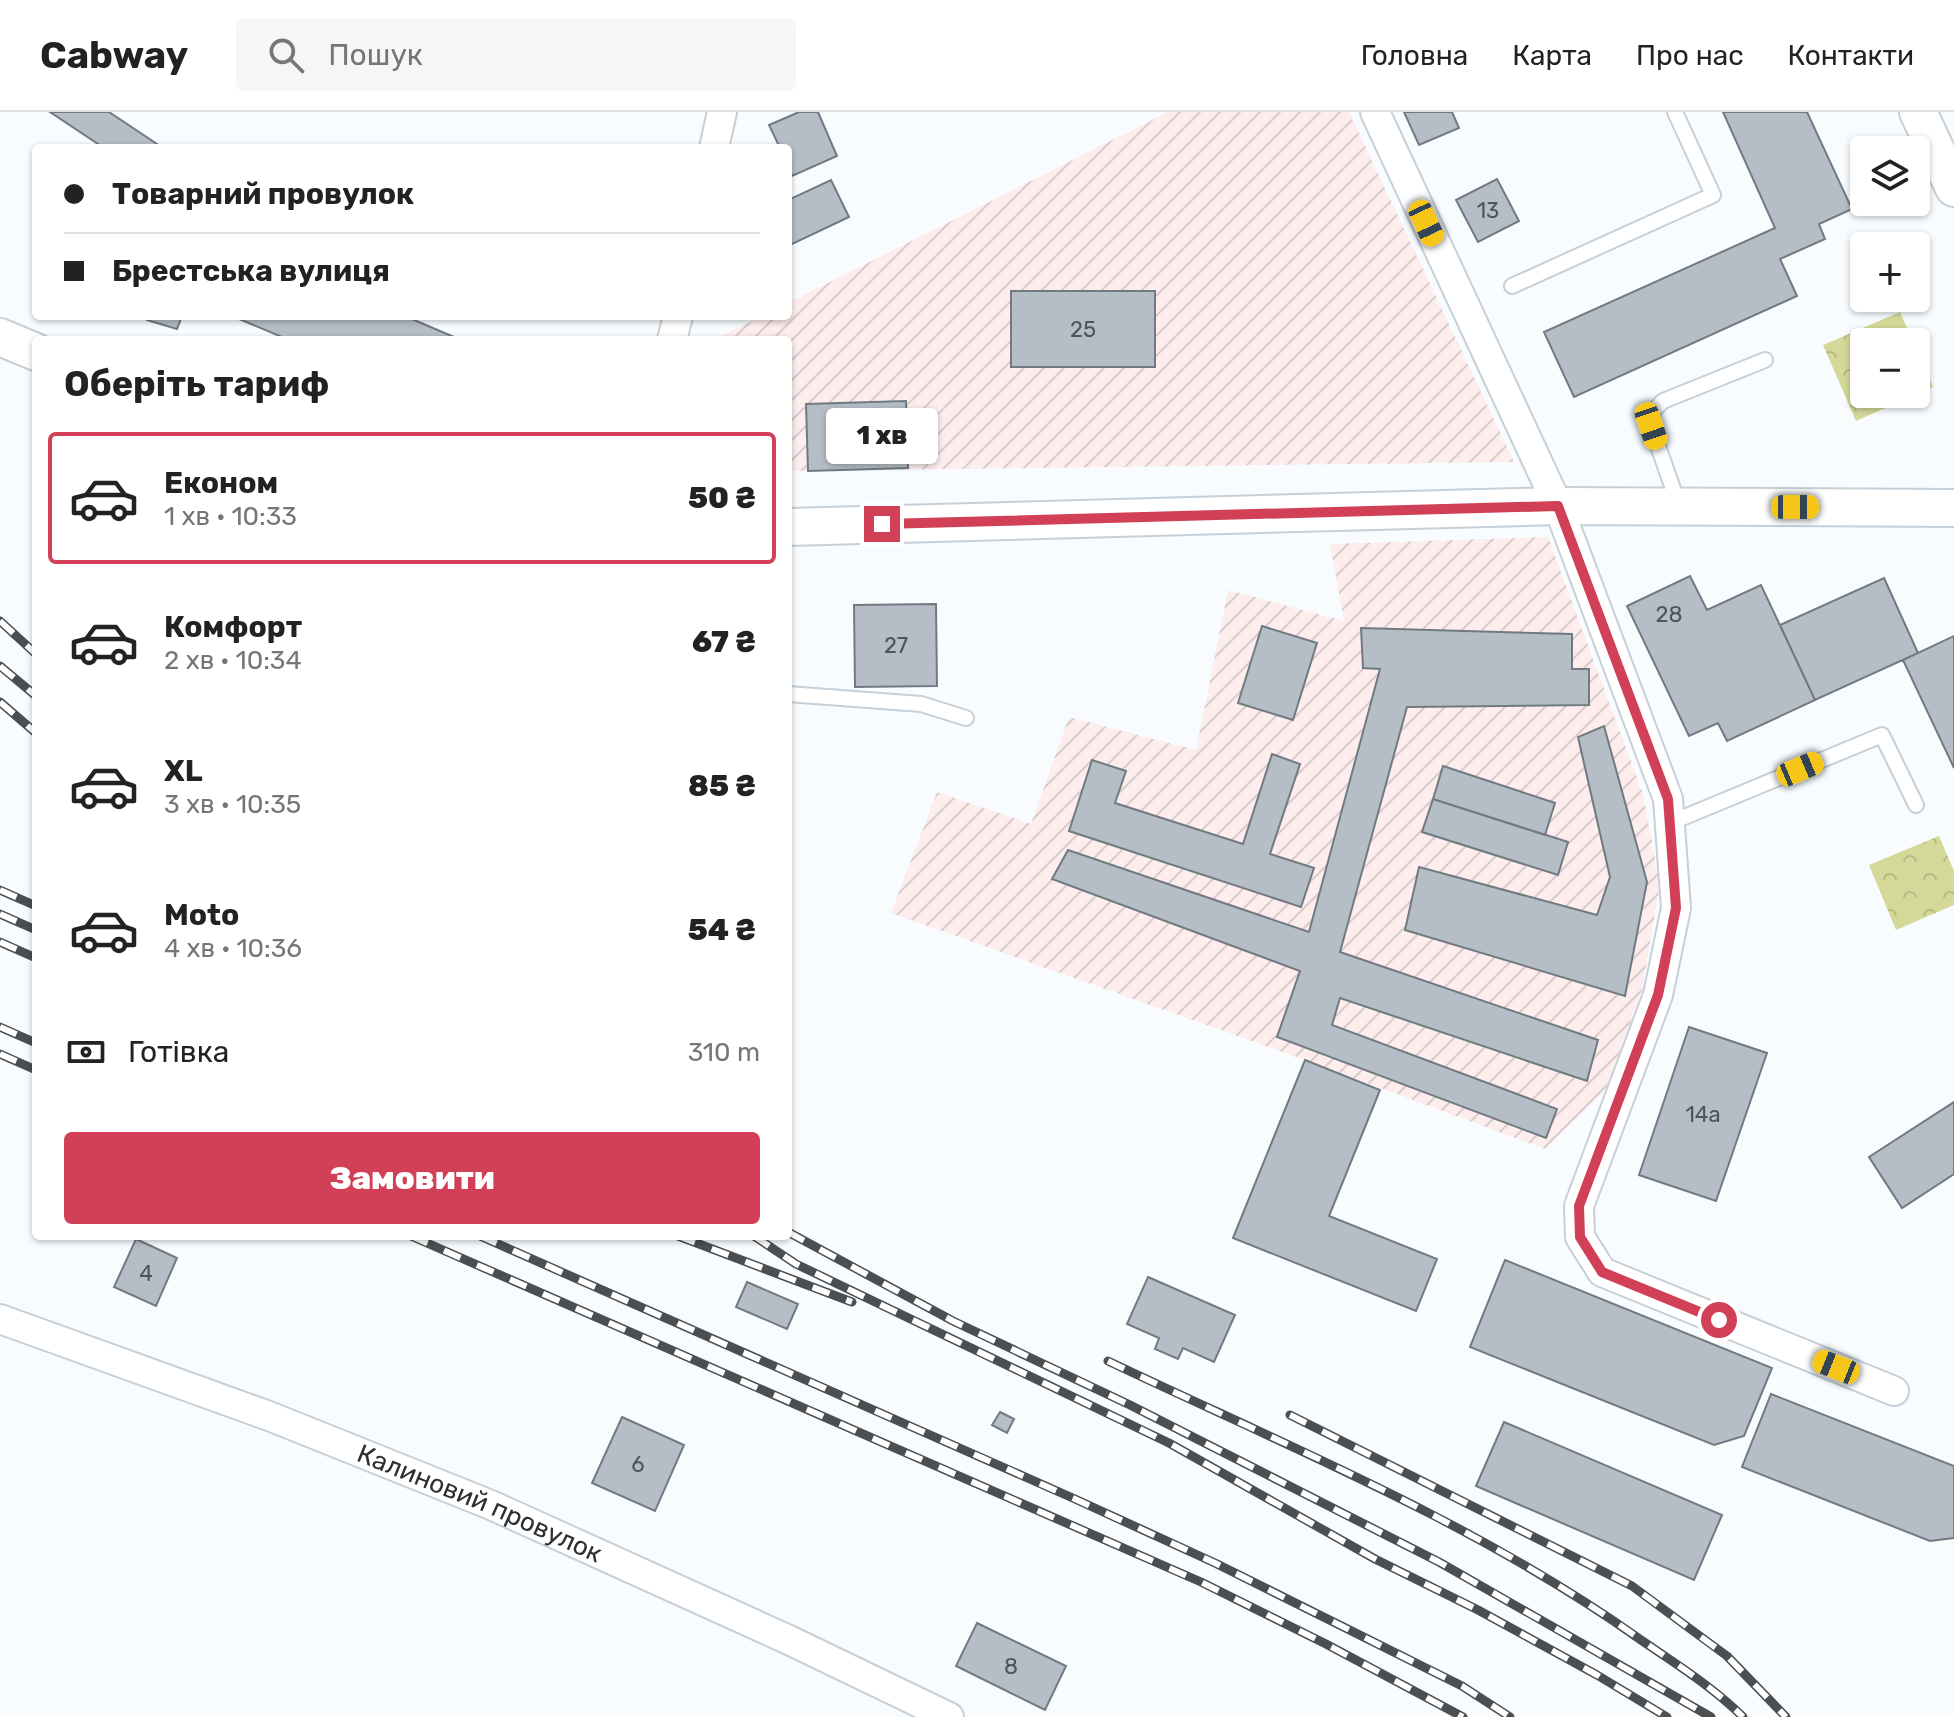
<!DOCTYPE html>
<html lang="uk">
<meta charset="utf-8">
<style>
body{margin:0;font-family:Rubik,sans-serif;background:#f6f6f6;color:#222;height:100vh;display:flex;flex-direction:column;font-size:30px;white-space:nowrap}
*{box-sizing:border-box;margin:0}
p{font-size:26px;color:#767676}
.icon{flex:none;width:44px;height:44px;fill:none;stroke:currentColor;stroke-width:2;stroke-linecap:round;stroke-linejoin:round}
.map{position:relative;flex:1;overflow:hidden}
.panel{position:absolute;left:32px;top:224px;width:760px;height:904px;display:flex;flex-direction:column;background:#fff;border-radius:8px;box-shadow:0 2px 6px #0004}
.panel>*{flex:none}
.hud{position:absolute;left:32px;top:32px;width:760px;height:176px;border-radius:8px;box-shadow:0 2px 6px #0004;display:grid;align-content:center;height:176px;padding:0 32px;background:#fff}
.tools{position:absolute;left:1850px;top:24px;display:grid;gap:16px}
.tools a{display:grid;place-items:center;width:80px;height:80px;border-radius:8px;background:#fff;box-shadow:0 2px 6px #0004;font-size:40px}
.end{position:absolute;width:36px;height:36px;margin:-18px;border:10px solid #d14057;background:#fff;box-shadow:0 0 0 4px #fff}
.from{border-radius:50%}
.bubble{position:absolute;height:56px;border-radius:8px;background:#fff;box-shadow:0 2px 6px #0004;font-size:26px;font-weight:800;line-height:56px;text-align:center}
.car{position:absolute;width:24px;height:48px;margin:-24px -12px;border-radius:10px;box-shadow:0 0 6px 2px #0007;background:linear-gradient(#f5c518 24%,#345 0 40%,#f5c518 0 76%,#345 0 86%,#f5c518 0)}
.hud b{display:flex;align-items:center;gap:28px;height:76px;font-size:30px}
.hud b+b{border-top:2px solid #e0e0e0}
.hud i{width:20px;height:20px;background:#222}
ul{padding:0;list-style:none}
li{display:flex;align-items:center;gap:24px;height:132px;margin:0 16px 12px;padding:0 16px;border:4px solid transparent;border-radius:8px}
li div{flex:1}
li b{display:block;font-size:30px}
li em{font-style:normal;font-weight:800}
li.on{border-color:#d14057}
li>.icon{width:72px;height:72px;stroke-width:1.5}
h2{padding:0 32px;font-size:36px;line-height:96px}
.pay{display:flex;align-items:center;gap:20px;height:88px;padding:0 32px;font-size:30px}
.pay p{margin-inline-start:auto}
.cta{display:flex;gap:16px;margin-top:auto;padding:16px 32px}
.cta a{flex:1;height:92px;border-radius:8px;background:#d14057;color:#fff;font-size:32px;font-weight:800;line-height:92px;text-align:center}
header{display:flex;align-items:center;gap:48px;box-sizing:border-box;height:112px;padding:0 40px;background:#fff;border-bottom:2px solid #e0e0e0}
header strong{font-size:38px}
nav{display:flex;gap:44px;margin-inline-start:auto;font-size:28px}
.search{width:560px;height:72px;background:#f6f6f6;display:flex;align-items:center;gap:20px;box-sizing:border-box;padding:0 28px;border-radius:8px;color:#767676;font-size:30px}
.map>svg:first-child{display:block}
</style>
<header>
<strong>Cabway</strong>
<div class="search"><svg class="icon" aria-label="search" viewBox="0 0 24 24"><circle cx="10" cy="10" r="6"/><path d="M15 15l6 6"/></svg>Пошук</div>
<nav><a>Головна</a><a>Карта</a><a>Про нас</a><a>Контакти</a></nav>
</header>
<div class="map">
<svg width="1954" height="1605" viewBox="0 0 1954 1605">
<defs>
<pattern id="industrial-furrows" width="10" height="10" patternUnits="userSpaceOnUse" patternTransform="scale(2)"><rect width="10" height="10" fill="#fdeded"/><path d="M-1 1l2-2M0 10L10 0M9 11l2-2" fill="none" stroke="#d9cccc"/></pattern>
<pattern id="park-crowns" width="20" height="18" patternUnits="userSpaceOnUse" patternTransform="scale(2)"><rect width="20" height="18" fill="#d4d999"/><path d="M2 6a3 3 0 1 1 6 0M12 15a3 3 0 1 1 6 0" fill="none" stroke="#b6bb84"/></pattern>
</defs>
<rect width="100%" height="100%" fill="#f8fcff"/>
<path fill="url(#industrial-furrows)" d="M1168,0H1349L1514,350L788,359V228H714L762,204H788V191Z
M1548,425L1643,682L1660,773L1642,878L1606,977L1545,1037L1305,948L891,801L937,680L1031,712L1069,605L1196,638L1228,478L1344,509L1330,432Z"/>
<path fill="url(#park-crowns)" d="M1900,200L1913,230H1864V282H1916V237L1933,275L1856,309L1823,233Z
M1939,724L1954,759V793L1896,818L1869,753Z"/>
<path fill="#b5bec6" stroke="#717a81" stroke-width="2" d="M50,0H109L163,36H104Z
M799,0H818L837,44L792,64L788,55V36H780L769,13Z
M1404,0H1452L1459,16L1419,33Z
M1723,0H1807L1852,97L1819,112L1825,127L1780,147L1797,184L1574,285L1544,220L1775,116Z
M1497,67L1519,109L1478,130L1456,88Z
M831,68L849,105L790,133L788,88Z
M1011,179H1155V255H1011Z
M148,204H182L177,217L147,208Z
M232,204H405L461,228H289Z
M906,289L908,356L808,359L806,292Z
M1690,464L1707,498L1761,473L1815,588L1727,629L1718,611L1689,624L1627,494Z
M1884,466L1918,541L1815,588L1780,513Z
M936,492L937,574L855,575L854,493Z
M1262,514L1317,531L1293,608L1238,591Z
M1361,516L1572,522V557H1589V593L1407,595L1340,840L1598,928L1587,969L1340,886L1332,913L1557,997L1546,1026L1277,925L1300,859L1052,767L1068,738L1309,820L1380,557L1363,556Z
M1954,524V656L1903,548Z
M1604,614L1647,770L1625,884L1405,818L1419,755L1597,803L1610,765L1578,625Z
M1272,642L1300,652L1270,742L1314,756L1301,795L1069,719L1092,648L1126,659L1115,691L1243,732Z
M1443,654L1555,691L1545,723L1433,687Z
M1433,687L1568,730L1558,763L1422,720Z
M1689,915L1767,941L1716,1089L1639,1063Z
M1305,948L1380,978L1329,1104L1437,1147L1416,1199L1233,1126Z
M1954,990V1062L1902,1096L1869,1045Z
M136,1127L177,1146L156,1194L114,1175Z
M1505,1148L1772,1256L1744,1324L1714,1333L1470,1235Z
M1148,1165L1235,1203L1214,1250L1183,1236L1178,1247L1155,1237L1159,1226L1127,1212Z
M747,1170L798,1192L787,1217L736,1195Z
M1771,1282L1954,1354V1426L1930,1429L1742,1355Z
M1000,1300L1014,1307L1007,1321L992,1313Z
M622,1305L684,1333L655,1399L592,1371Z
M1504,1310L1722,1403L1694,1468L1476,1374Z
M977,1511L1066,1554L1045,1598L956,1554Z"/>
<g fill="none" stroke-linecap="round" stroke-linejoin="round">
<g stroke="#c6d0d8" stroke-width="18">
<path id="service" d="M1512,174L1713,83L1675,0
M1679,394L1651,314L1653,299L1663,289L1765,248
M788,582L921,592L966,606
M1670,711L1882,623L1916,693"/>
</g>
<g stroke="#c6d0d8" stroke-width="32">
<g id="minor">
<path d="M1375,0L1558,394L1668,687L1676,796L1658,883L1579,1094L1580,1125L1602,1160L1894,1279"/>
<path d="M714,36L722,0"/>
<path d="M672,228L678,204"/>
<path id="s1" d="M0,1207L269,1304L491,1393L789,1528L949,1605"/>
</g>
</g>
<g stroke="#c6d0d8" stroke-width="40">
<path id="tertiary" d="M1918,0L1954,76
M0,225L36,240
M788,415L1558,394L1954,396"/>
</g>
<use href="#service" stroke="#fff" stroke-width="14"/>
<use href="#minor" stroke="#fff" stroke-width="28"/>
<use href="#tertiary" stroke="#fff" stroke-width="36"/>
<g stroke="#4b4f52" stroke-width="9">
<path id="rail" d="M0,509L36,542
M0,554L36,584
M0,590L36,621
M0,778L36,794
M0,802L36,818
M0,830L36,846
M0,915L36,931
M0,942L36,958
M788,1120L953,1209L1130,1293L1439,1450L1711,1605
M411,1124L1201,1470L1326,1532L1463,1605
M480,1124L1075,1387L1215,1451L1462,1574L1510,1605
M678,1124L852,1190
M754,1124L796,1152L1169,1331L1375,1447L1478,1498L1597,1563L1667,1605
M1108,1249C1289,1335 1477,1411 1641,1528C1676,1552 1713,1575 1743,1605
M1290,1303L1632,1474L1727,1544L1786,1605"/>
</g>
<use href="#rail" stroke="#fff" stroke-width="6" stroke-dasharray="18" stroke-linecap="butt"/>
</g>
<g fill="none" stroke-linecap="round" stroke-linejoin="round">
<path stroke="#d14057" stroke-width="10" d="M882,412L1558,394L1668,687L1676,796L1658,883L1579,1094L1580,1125L1602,1160L1719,1208"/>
</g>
<g text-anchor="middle" stroke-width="8" stroke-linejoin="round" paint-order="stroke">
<g font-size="22" fill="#4e5458">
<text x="1488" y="106">13</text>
<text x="1083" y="225">25</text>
<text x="1669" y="510">28</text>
<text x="896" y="541">27</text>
<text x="1703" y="1010">14а</text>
<text x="146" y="1169">4</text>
<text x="638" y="1360">6</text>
<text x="1011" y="1562">8</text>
</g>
<g font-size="26" fill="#2c3033" stroke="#fff">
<text dy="9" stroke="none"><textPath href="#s1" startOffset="514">Калиновий провулок</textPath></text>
</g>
</g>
</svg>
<div class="tools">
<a><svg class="icon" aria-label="layers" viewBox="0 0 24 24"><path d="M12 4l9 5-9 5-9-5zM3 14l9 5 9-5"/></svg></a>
<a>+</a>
<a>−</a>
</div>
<i class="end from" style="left:1719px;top:1208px"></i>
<i class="end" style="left:882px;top:412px"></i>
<div class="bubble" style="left:826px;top:296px;width:112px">1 хв</div>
<i class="car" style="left:1426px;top:111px;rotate:155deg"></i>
<i class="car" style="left:1651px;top:314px;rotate:161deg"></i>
<i class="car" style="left:1795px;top:395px;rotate:90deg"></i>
<i class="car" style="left:1800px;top:657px;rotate:67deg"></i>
<i class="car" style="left:1836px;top:1255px;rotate:292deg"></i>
<div class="hud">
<b><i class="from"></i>Товарний провулок</b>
<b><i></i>Брестська вулиця</b>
</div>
<section class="panel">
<h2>Оберіть тариф</h2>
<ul>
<li class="on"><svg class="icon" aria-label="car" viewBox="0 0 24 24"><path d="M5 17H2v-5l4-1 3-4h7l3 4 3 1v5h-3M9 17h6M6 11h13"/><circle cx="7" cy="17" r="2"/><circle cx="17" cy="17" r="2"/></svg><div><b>Економ</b><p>1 хв · 10:33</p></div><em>50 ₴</em></li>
<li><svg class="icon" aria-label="car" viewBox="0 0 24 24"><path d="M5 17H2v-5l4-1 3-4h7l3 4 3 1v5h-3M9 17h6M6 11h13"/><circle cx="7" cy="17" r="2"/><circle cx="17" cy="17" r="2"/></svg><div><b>Комфорт</b><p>2 хв · 10:34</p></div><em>67 ₴</em></li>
<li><svg class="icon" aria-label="car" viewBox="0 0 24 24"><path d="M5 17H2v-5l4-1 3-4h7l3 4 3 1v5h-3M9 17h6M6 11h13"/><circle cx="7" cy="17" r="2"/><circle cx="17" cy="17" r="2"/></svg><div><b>XL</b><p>3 хв · 10:35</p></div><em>85 ₴</em></li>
<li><svg class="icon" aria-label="car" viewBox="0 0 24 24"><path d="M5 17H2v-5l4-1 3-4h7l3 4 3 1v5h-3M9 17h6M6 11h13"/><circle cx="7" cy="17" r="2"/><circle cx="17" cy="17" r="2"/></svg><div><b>Moto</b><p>4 хв · 10:36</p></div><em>54 ₴</em></li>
</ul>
<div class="pay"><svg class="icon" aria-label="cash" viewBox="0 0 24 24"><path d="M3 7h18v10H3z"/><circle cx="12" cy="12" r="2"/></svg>Готівка<p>310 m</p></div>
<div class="cta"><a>Замовити</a></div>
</section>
</div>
